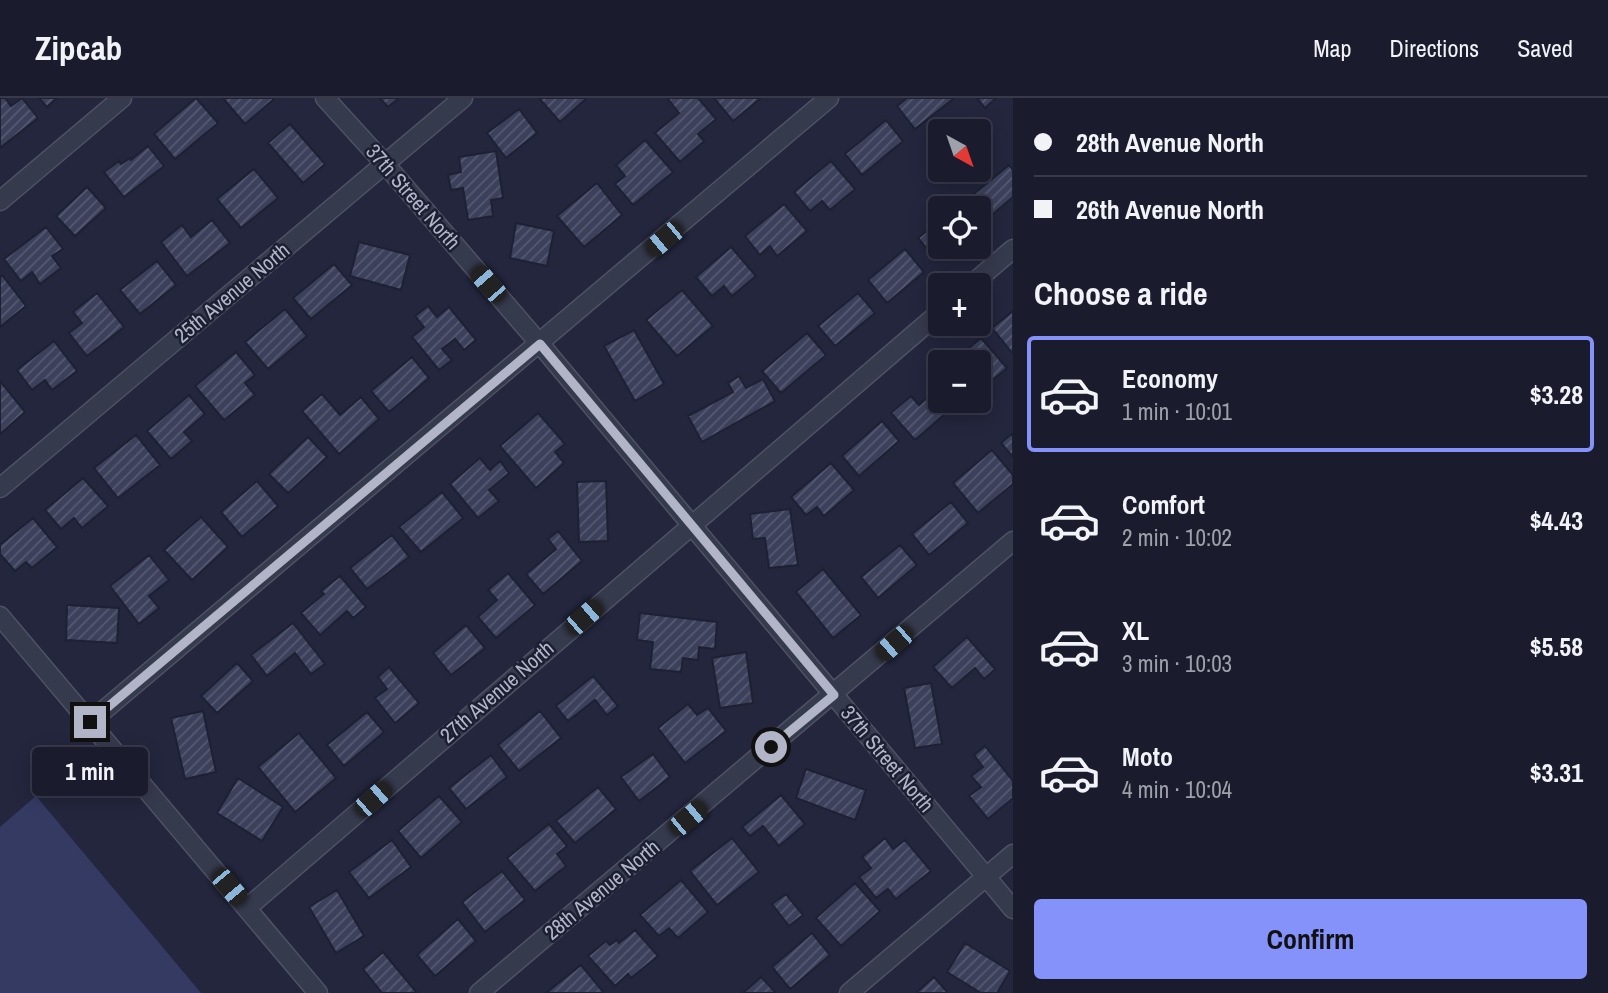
<!DOCTYPE html>
<meta charset="utf-8">
<style>
body{margin:0;font-family:"Archivo Narrow",sans-serif;background:#232536;color:#f1f3f6;height:100vh;display:flex;flex-direction:column;font-size:26px;white-space:nowrap}
*{box-sizing:border-box;margin:0}
p{font-size:23px;color:#9fa1aa}
.icon{flex:none;width:38px;height:38px;fill:none;stroke:currentColor;stroke-width:2;stroke-linecap:round;stroke-linejoin:round}
.map{position:relative;flex:1;overflow:hidden}
.details{display:flex;flex-direction:column;background:#1a1c2e;width:595px}
.details>*{flex:none}
.guide{display:grid;align-content:center;height:154px;padding:0 21px;background:#1a1c2e}
.needle{width:46px;rotate:140deg}
.buttons{position:absolute;left:928px;top:21px;display:grid;gap:14px}
.buttons a{display:grid;place-items:center;width:63px;height:63px;border-radius:7px;background:#1a1c2e;box-shadow:0 4px 18px #0003,0 0 0 2px #383a4a;font-size:35px}
.end{position:absolute;width:32px;height:32px;margin:-16px;border:9px solid #b2b4c8;background:#111;box-shadow:0 0 0 4px #111}
.from{border-radius:50%}
.bubble{position:absolute;height:49px;border-radius:7px;background:#1a1c2e;box-shadow:0 4px 18px #0003,0 0 0 2px #383a4a;font-size:23px;font-weight:800;line-height:49px;text-align:center}
.car{position:absolute;width:21px;height:42px;margin:-21px -10px;border-radius:9px;box-shadow:0 0 5px 2px #0007;background:linear-gradient(#222 24%,#8ab4d8 0 40%,#222 0 76%,#8ab4d8 0 86%,#222 0)}
.guide b{display:flex;align-items:center;gap:24px;height:66px;font-size:26px}
.guide b+b{border-top:2px solid #383a4a}
.guide i{width:18px;height:18px;background:#f1f3f6}
ul{padding:0;list-style:none}
li{display:flex;align-items:center;gap:21px;height:116px;margin:0 14px 10px;padding:0 7px;border:4px solid transparent;border-radius:7px}
li div{flex:1}
li b{display:block;font-size:26px}
li em{font-style:normal;font-weight:800}
li.on{border-color:#8592fa}
li>.icon{width:63px;height:63px;stroke-width:1.5}
h2{padding:0 21px;font-size:32px;line-height:84px}
.primary-button{display:flex;gap:14px;margin-top:auto;padding:14px 21px}
.primary-button a{flex:1;height:80px;border-radius:7px;background:#8592fa;color:#111;font-size:28px;font-weight:800;line-height:80px;text-align:center}
header{display:flex;align-items:center;gap:42px;box-sizing:border-box;height:98px;padding:0 35px;background:#1a1c2e;border-bottom:2px solid #383a4a}
header strong{font-size:33px}
nav{display:flex;gap:38px;margin-inline-start:auto;font-size:24px}
main{display:flex;flex:1;min-height:0}
.map>svg:first-child{display:block}
</style>
<header>
<strong>Zipcab</strong>
<nav><a>Map</a><a>Directions</a><a>Saved</a></nav>
</header>
<main>
<div class="map">
<svg width="1013" height="895" viewBox="0 0 1013 895">
<defs>
<pattern id="building-hatch" width="6" height="6" patternUnits="userSpaceOnUse" patternTransform="scale(1.75)"><rect width="6" height="6" fill="#3c405b"/><path d="M-1 1l2-2M0 6l6-6M5 7l2-2" fill="none" stroke="#565971"/></pattern>
</defs>
<rect width="100%" height="100%" fill="#23263d"/>
<path fill="#343a62" d="M36,698L201,895H0V729Z"/>
<path fill="url(#building-hatch)" stroke="#1e2134" stroke-width="2" d="M0,0H5L11,8L22,0L38,20L0,50Z
M39,0H57L47,9Z
M196,0L218,25L175,61L154,36Z
M223,0H274V1L245,26Z
M380,0H399L388,9Z
M539,0H587L560,24Z
M670,0H698L716,21L698,36L704,43L680,64L655,35L679,15L668,1Z
M714,0H761L733,23Z
M907,0H952L953,1L915,31L897,8Z
M977,0H996L985,10Z
M519,11L537,35L506,60L487,35Z
M886,22L903,43L862,77L845,56Z
M290,26L325,66L303,85L268,45Z
M645,42L673,74L633,107L615,86L625,78L616,67Z
M148,48L164,68L124,99L104,74L119,63L121,66L130,60L131,62Z
M496,53L503,100L491,102L493,118L468,122L463,90L451,92L448,77L461,74L459,59Z
M831,63L855,91L830,112L822,103L810,113L794,94Z
M1009,67L1013,72V99L987,121L969,100Z
M254,71L278,100L241,130L217,101Z
M597,85L622,117L584,149L557,118Z
M87,89L106,110L75,138L56,118Z
M784,106L807,133L777,158L770,148L760,157L745,138Z
M212,122L230,145L187,178L161,144L182,127L191,139Z
M940,122V149H954L937,163L918,140Z
M516,125L554,133L547,168L510,160Z
M46,129L63,151L52,158L61,170L40,186L32,174L21,183L4,161Z
M359,144L410,157L401,192L350,178Z
M731,149L756,178L732,198L724,188L712,198L696,179Z
M905,151L924,174L887,205L868,182Z
M157,163L176,187L140,216L120,192Z
M334,166L352,187L311,221L293,200Z
M2,177L26,208L0,229V179Z
M682,192L713,228L677,258L646,222Z
M97,195L124,229L87,258L69,235L82,225L73,214Z
M858,195L875,215L835,248L818,228Z
M428,208L437,219L449,209L476,242L464,252L455,241L442,251L452,262L439,272L412,239L424,229L415,218Z
M285,211L307,238L268,271L245,244Z
M1013,213V256L992,230Z
M634,232L664,286L635,303L604,248Z
M807,235L826,257L781,295L762,273Z
M981,240L1007,270L978,294V264H952Z
M54,243L77,273L52,292L45,282L32,292L17,272Z
M236,254L255,277L245,285L255,297L224,322L195,288Z
M412,259L429,280L389,314L371,293Z
M739,278L746,290L763,281L775,303L702,344L688,318L733,294L728,285Z
M0,283L25,314L0,336Z
M938,290L940,303H950L954,308L915,342L891,315L911,298L919,307Z
M322,296L340,317L361,299L379,321L339,356L302,313Z
M189,297L205,316L184,334L192,343L171,361L147,333Z
M538,315L565,346L555,354L564,365L536,390L500,348Z
M882,323L899,343L859,378L842,358Z
M1013,335V359L1001,345Z
M136,337L160,367L118,400L94,370Z
M308,339L327,359L288,395L269,376Z
M992,352L1013,377V386L978,415L953,385Z
M480,360L490,372L500,363L509,375L489,392L499,403L478,420L450,386Z
M831,365L854,392L824,418L817,409L806,417L791,399Z
M83,380L108,408L82,430L74,420L61,431L45,412Z
M257,383L278,408L242,439L221,414Z
M606,383L608,443L579,444L577,384Z
M442,394L463,420L421,454L399,429Z
M951,404L968,425L929,457L912,436Z
M790,411L798,467L769,470L765,440L753,441L750,416Z
M201,419L228,449L192,482L164,452Z
M33,420L57,449L32,470L26,464L15,473L0,456V447Z
M558,433L582,463L543,496L526,476L556,451L548,441Z
M392,437L409,459L367,491L350,470Z
M900,447L917,467L878,500L861,479Z
M149,457L169,482L149,498L159,510L139,526L110,488Z
M823,471L861,517L833,540L796,494Z
M508,475L535,507L496,540L478,519L497,502L488,492Z
M340,478L366,509L353,520L347,513L320,537L301,515L324,496L321,493Z
M67,507L119,510L117,545L66,542Z
M640,515L717,524L715,551L699,549L698,562L683,560L681,574L650,571L653,544L637,542Z
M293,525L325,566L311,576L295,555L267,578L251,557Z
M466,527L485,550L451,577L433,555Z
M967,539L995,571L984,581L975,570L952,590L933,569Z
M746,554L753,605L720,610L712,560Z
M237,565L253,583L217,615L201,598Z
M389,569L419,605L395,625L375,600L387,591L378,579Z
M593,578L618,608L607,617L595,602L568,623L556,608Z
M931,585L942,646L915,650L904,590Z
M688,606L697,617L708,610L726,633L685,665L658,630Z
M203,613L216,674L185,681L171,620Z
M540,613L561,640L519,673L498,647Z
M367,614L384,634L344,668L327,647Z
M299,635L336,680L295,714L258,669Z
M985,648L1013,683V700L988,721L969,698L981,689L971,678L983,669L974,657Z
M653,656L670,679L639,703L621,679Z
M491,657L507,679L466,711L449,690Z
M806,671L866,692L855,722L796,700Z
M238,680L283,709L262,743L217,715Z
M598,689L616,711L575,745L556,723Z
M781,697L805,726L779,748L763,728L750,738L742,729Z
M439,698L462,724L421,760L398,733Z
M549,726L567,748L557,756L566,768L535,793L507,760Z
M732,740L759,774L717,807L690,773Z
M885,740L893,751L905,742L931,773L896,801L888,791L876,800L859,779L871,770L862,759Z
M392,742L411,769L369,800L349,774Z
M502,773L525,802L485,834L462,804Z
M681,782L708,814L678,840L669,830L659,838L640,817Z
M855,785L880,813L841,848L816,820Z
M337,792L364,838L336,855L309,809Z
M786,796L803,817L789,828L772,806Z
M458,821L476,843L435,878L417,857Z
M635,832L658,858L631,880L628,876L615,888L588,858L606,843L610,847L617,842L619,845Z
M812,835L830,857L790,891L772,869Z
M965,845L1010,873L997,895H981L947,874Z
M383,854L417,895H382L363,871Z
M581,867L604,895H546Z
M761,879L776,895H743Z
M934,879L948,895H916Z"/>
<g fill="none" stroke-linecap="round" stroke-linejoin="round">
<g stroke="#4f5165" stroke-width="21">
<path id="minor" d="M325,0L385,66L540,246L1013,811
M0,103L122,0
M971,187L1013,151
M0,390L463,0
M0,518L318,895
M90,624L829,0
M247,810L940,214
M479,895L1013,443
M849,895L1013,756"/>
</g>
<use href="#minor" stroke="#363a4d" stroke-width="18"/>
</g>
<g fill="none" stroke-linecap="round" stroke-linejoin="round">
<path stroke="#b2b4c8" stroke-width="9" d="M90,624L540,246L834,597L771,649"/>
</g>
<g text-anchor="middle" stroke-width="5" stroke-linejoin="round" paint-order="stroke">
<g font-size="21" fill="#b2b4c8" stroke="#1c1f32">
<text transform="translate(413 99) rotate(49)" y="7">37th Street North</text>
<text transform="translate(232 195) rotate(-40)" y="7">25th Avenue North</text>
<text transform="translate(497 594) rotate(-41)" y="7">27th Avenue North</text>
<text transform="translate(887 661) rotate(50)" y="7">37th Street North</text>
<text transform="translate(602 792) rotate(-40)" y="7">28th Avenue North</text>
</g>
</g>
</svg>
<div class="buttons">
<a><svg class="needle" viewBox="-14 -14 28 28"><path d="M0-13l5 13h-10z" fill="#e53935"/><path d="M0 13l5-13h-10z" fill="#9fa1aa"/></svg></a>
<a><svg class="icon" aria-label="locate" viewBox="0 0 24 24"><circle cx="12" cy="12" r="6"/><path d="M12 2v4M12 18v4M2 12h4M18 12h4"/></svg></a>
<a>+</a>
<a>−</a>
</div>
<i class="end from" style="left:771px;top:649px"></i>
<i class="end" style="left:90px;top:624px"></i>
<div class="bubble" style="left:32px;top:649px;width:116px">1 min</div>
<i class="car" style="left:664px;top:141px;rotate:230deg"></i>
<i class="car" style="left:488px;top:186px;rotate:319deg"></i>
<i class="car" style="left:584px;top:519px;rotate:49deg"></i>
<i class="car" style="left:894px;top:545px;rotate:229deg"></i>
<i class="car" style="left:373px;top:701px;rotate:49deg"></i>
<i class="car" style="left:688px;top:720px;rotate:50deg"></i>
<i class="car" style="left:229px;top:789px;rotate:140deg"></i>
</div>
<section class="details">
<div class="guide">
<b><i class="from"></i>28th Avenue North</b>
<b><i></i>26th Avenue North</b>
</div>
<h2>Choose a ride</h2>
<ul>
<li class="on"><svg class="icon" aria-label="car" viewBox="0 0 24 24"><path d="M5 17H2v-5l4-1 3-4h7l3 4 3 1v5h-3M9 17h6M6 11h13"/><circle cx="7" cy="17" r="2"/><circle cx="17" cy="17" r="2"/></svg><div><b>Economy</b><p>1 min · 10:01</p></div><em>$3.28</em></li>
<li><svg class="icon" aria-label="car" viewBox="0 0 24 24"><path d="M5 17H2v-5l4-1 3-4h7l3 4 3 1v5h-3M9 17h6M6 11h13"/><circle cx="7" cy="17" r="2"/><circle cx="17" cy="17" r="2"/></svg><div><b>Comfort</b><p>2 min · 10:02</p></div><em>$4.43</em></li>
<li><svg class="icon" aria-label="car" viewBox="0 0 24 24"><path d="M5 17H2v-5l4-1 3-4h7l3 4 3 1v5h-3M9 17h6M6 11h13"/><circle cx="7" cy="17" r="2"/><circle cx="17" cy="17" r="2"/></svg><div><b>XL</b><p>3 min · 10:03</p></div><em>$5.58</em></li>
<li><svg class="icon" aria-label="car" viewBox="0 0 24 24"><path d="M5 17H2v-5l4-1 3-4h7l3 4 3 1v5h-3M9 17h6M6 11h13"/><circle cx="7" cy="17" r="2"/><circle cx="17" cy="17" r="2"/></svg><div><b>Moto</b><p>4 min · 10:04</p></div><em>$3.31</em></li>
</ul>
<div class="primary-button"><a>Confirm</a></div>
</section>
</main>
